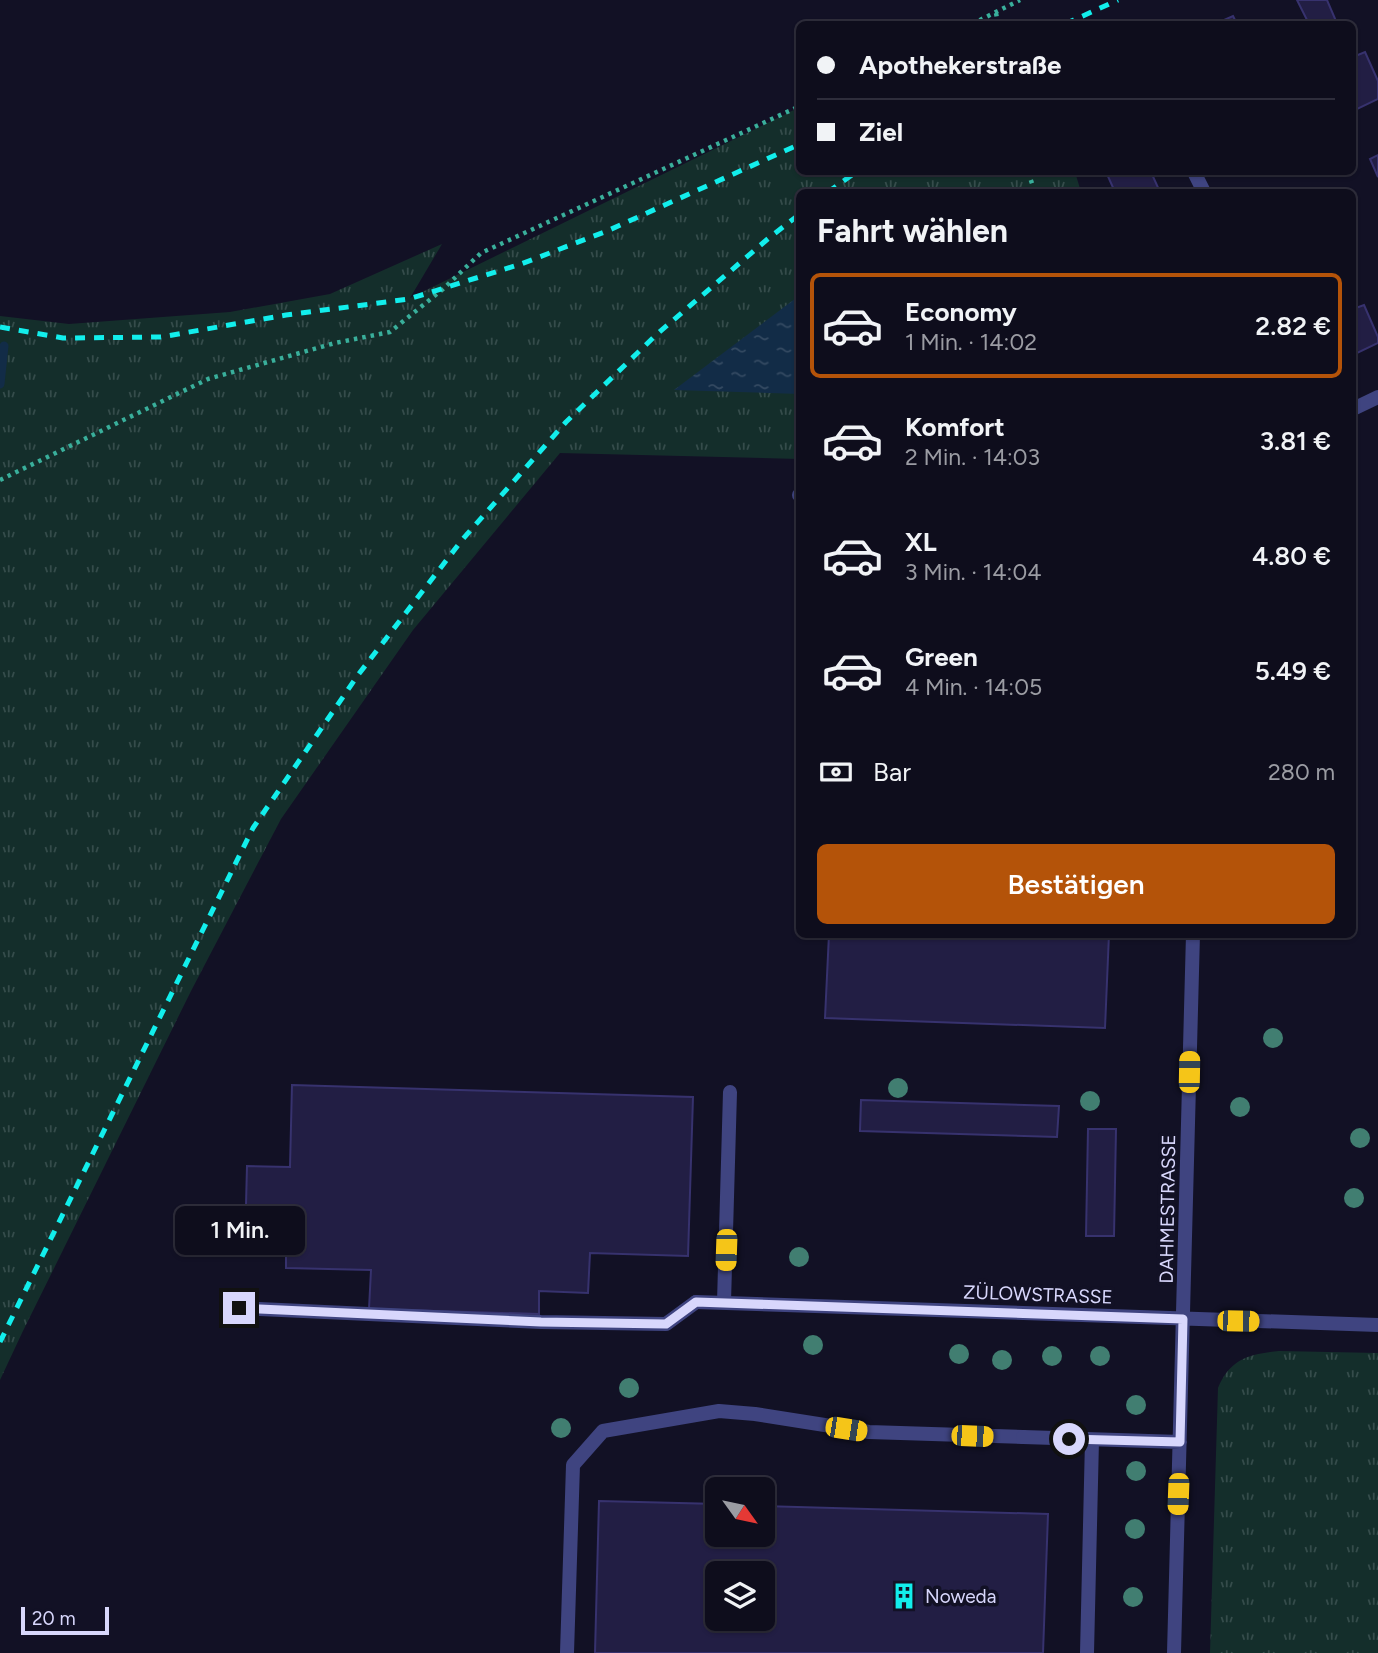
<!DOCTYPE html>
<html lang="de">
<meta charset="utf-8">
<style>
body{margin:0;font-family:Figtree,sans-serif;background:#1c1b29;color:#f1f3f6;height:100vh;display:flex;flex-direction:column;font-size:26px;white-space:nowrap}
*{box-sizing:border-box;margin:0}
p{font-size:23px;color:#9b9ca3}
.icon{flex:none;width:38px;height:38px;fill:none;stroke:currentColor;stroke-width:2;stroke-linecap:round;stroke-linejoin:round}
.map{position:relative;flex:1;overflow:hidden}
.panel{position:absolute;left:796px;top:189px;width:560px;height:749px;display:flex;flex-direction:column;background:#0e0d1c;border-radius:10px;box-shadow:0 2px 5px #0004,0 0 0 2px #2e2d3b}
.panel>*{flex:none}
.banner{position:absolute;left:796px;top:21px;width:560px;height:154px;border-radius:10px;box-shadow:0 2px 5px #0004,0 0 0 2px #2e2d3b;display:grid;align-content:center;height:154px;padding:0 21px;background:#0e0d1c}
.needle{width:46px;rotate:123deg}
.fabs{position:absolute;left:705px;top:1477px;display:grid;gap:14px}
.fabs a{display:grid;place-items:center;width:70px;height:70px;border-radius:10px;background:#0e0d1c;box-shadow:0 2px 5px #0004,0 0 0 2px #2e2d3b;font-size:35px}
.scale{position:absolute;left:21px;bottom:18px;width:88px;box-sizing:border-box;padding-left:7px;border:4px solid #d8d7fc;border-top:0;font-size:19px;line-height:24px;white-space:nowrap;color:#d8d7fc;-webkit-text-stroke:5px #121125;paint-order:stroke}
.end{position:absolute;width:32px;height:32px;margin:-16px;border:9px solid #d8d7fc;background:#111;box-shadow:0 0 0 4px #111}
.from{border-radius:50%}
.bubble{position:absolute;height:49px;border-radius:10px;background:#0e0d1c;box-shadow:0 2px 5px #0004,0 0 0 2px #2e2d3b;font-size:23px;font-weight:600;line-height:49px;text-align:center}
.car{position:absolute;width:21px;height:42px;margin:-21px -10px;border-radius:9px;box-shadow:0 0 5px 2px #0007;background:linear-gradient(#f5c518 24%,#345 0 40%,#f5c518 0 76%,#345 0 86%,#f5c518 0)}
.banner b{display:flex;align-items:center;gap:24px;height:66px;font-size:26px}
.banner b+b{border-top:2px solid #2e2d3b}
.banner i{width:18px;height:18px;background:#f1f3f6}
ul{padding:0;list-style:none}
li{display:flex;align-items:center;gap:21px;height:105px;margin:0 14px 10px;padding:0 7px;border:4px solid transparent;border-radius:10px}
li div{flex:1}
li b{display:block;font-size:26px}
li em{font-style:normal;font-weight:600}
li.selected{border-color:#b45309}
li>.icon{width:63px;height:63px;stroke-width:1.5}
h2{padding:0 21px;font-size:32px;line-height:84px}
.pay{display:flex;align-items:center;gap:18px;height:77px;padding:0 21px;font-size:26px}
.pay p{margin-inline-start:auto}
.action{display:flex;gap:14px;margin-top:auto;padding:14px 21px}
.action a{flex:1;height:80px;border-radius:10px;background:#b45309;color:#fff;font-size:28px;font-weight:600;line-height:80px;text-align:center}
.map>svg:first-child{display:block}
</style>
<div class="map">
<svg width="1378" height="1653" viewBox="0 0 1378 1653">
<defs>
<pattern id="grass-tufts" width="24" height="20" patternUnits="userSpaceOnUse" patternTransform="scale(1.75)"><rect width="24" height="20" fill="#142e2b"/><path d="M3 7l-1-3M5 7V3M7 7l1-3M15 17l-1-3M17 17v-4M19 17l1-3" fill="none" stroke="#354c4b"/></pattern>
<pattern id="water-ripples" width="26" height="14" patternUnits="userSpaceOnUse" patternTransform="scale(1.75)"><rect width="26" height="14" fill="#122c47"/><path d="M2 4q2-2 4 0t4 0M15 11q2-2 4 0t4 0" fill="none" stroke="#344a62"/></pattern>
</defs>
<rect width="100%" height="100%" fill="#121125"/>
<path fill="url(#grass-tufts)" d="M800,107V172H1075L1081,192H800V459L560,453L413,630L281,819L191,991L22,1333L0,1380V316L69,324L230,312L330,294L442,244L410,298Z
M1279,1351L1378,1353V1653H1210L1218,1388C1230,1359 1249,1354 1279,1351Z"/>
<path fill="url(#water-ripples)" d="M800,295V394L674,390Z"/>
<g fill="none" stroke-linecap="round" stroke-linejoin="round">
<path stroke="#122c47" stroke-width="9" d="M0,384L4,346"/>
</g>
<path fill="#221e44" stroke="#37326e" stroke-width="2" fill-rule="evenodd" d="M1297,0H1327L1336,21L1329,24H1309Z
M1233,16L1237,24H1215Z
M1365,52L1378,81V99L1353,111V57Z
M1378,155V177L1370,159Z
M1106,172H1151L1160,192H1115Z
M1364,305L1378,337V343L1353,355V309Z
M829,934H1109L1105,1028L825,1018Z
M292,1085L693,1097L688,1256L590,1253L588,1293L539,1291V1314L369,1309L371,1270L286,1268V1246L245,1244L247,1166L290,1167Z
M861,1100L1059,1106L1057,1137L860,1131Z
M1088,1129H1116L1114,1236H1086Z
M599,1501L718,1504V1535H763V1506L1048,1514L1043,1653H595ZM718,1573H763V1619H718Z"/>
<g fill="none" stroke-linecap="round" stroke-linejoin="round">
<path stroke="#39af9b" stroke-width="4.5" stroke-dasharray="3.5 5" stroke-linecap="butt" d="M996,13L998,24
M972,24L1020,0
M1028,172L1035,192
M0,480L208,379L335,343L390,332L443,289L481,253L800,106"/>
<path stroke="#3f4480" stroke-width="14" d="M724,1302L730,1092
M239,1308L541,1322L666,1324L696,1302
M567,1653L573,1465L603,1431L719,1411L755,1414L869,1432L1023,1437
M1087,1653L1092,1440"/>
<path stroke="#3f4480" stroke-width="14" d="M1194,172L1204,192
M1353,409L1378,397
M799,495H800
M696,1302L1378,1325
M1023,1437L1180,1442
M1174,1653L1193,934"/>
<path stroke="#12eeec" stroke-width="5" stroke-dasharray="10 9" stroke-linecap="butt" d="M1065,24L1118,0
M828,192L856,172
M0,327L63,338L161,337L286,315L409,299L521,264L607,231L800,144
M0,1342L253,828L358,675L462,540L566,422L656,335L770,237L800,214"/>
</g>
<g fill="#417e71">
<circle cx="1273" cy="1038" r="10"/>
<circle cx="898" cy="1088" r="10"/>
<circle cx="1090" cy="1101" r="10"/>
<circle cx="1240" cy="1107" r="10"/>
<circle cx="1360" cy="1138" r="10"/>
<circle cx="1354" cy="1198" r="10"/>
<circle cx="799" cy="1257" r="10"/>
<circle cx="813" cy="1345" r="10"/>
<circle cx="959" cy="1354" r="10"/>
<circle cx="1052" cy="1356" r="10"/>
<circle cx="1100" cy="1356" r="10"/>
<circle cx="1002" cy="1360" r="10"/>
<circle cx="629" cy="1388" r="10"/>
<circle cx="1136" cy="1405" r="10"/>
<circle cx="561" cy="1428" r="10"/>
<circle cx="1136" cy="1471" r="10"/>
<circle cx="1135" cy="1529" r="10"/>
<circle cx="1133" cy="1597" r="10"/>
</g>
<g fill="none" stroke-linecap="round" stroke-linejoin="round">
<path stroke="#d8d7fc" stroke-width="9" d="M239,1308L541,1322L666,1324L696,1302L1183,1319L1180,1442L1069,1439"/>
</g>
<defs>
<g id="building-bare" transform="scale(2.1)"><path d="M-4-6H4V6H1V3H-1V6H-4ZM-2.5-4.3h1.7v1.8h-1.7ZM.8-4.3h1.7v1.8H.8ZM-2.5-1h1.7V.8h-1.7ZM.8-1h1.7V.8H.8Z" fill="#12eeec" stroke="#121125" stroke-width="2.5" paint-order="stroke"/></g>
</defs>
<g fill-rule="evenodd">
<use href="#building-bare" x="904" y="1596"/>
</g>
<g text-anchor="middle" stroke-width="7" stroke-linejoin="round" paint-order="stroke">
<g font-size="19" fill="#d8d7fc" stroke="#121125">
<text transform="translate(1167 1209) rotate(-89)" y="7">DAHMESTRASSE</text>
<text transform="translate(1038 1294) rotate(2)" y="7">ZÜLOWSTRASSE</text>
</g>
<g font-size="19" fill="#d8d7fc" stroke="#121125" text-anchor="start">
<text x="925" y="1603">Noweda</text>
</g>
</g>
</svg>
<div class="fabs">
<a><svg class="needle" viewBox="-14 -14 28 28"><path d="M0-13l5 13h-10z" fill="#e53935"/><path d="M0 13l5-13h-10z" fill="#9b9ca3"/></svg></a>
<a><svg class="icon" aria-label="layers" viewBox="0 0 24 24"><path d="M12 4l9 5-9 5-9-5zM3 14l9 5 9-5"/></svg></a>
</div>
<div class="scale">20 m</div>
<i class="end from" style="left:1069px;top:1439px"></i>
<i class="end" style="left:239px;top:1308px"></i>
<div class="bubble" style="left:175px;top:1206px;width:130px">1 Min.</div>
<i class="car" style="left:1189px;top:1072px;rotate:1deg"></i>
<i class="car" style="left:726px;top:1250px;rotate:182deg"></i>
<i class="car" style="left:1238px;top:1321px;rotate:91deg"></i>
<i class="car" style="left:846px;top:1429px;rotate:99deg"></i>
<i class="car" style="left:972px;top:1436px;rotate:92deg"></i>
<i class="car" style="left:1178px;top:1494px;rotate:182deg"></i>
<div class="banner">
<b><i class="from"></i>Apothekerstraße</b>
<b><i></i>Ziel</b>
</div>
<section class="panel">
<h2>Fahrt wählen</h2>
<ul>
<li class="selected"><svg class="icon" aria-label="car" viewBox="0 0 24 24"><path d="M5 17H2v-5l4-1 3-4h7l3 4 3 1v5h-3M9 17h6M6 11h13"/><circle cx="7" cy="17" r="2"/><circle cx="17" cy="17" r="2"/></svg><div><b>Economy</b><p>1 Min. · 14:02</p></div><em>2.82 €</em></li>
<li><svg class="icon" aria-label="car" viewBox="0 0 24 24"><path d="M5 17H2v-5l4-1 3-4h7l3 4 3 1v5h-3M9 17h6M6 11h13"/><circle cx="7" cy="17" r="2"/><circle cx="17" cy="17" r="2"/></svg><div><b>Komfort</b><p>2 Min. · 14:03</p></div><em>3.81 €</em></li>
<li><svg class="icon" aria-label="car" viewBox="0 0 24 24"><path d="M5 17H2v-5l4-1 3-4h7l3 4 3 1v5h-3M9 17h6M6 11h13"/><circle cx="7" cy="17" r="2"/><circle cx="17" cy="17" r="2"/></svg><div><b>XL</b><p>3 Min. · 14:04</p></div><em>4.80 €</em></li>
<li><svg class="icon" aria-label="car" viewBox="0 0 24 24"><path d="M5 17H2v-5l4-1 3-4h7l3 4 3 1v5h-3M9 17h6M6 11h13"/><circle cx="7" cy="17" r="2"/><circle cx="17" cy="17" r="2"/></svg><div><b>Green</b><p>4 Min. · 14:05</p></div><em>5.49 €</em></li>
</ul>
<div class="pay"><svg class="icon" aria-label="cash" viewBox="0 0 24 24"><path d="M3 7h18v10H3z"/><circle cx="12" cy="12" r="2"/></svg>Bar<p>280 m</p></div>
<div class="action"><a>Bestätigen</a></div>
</section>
</div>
